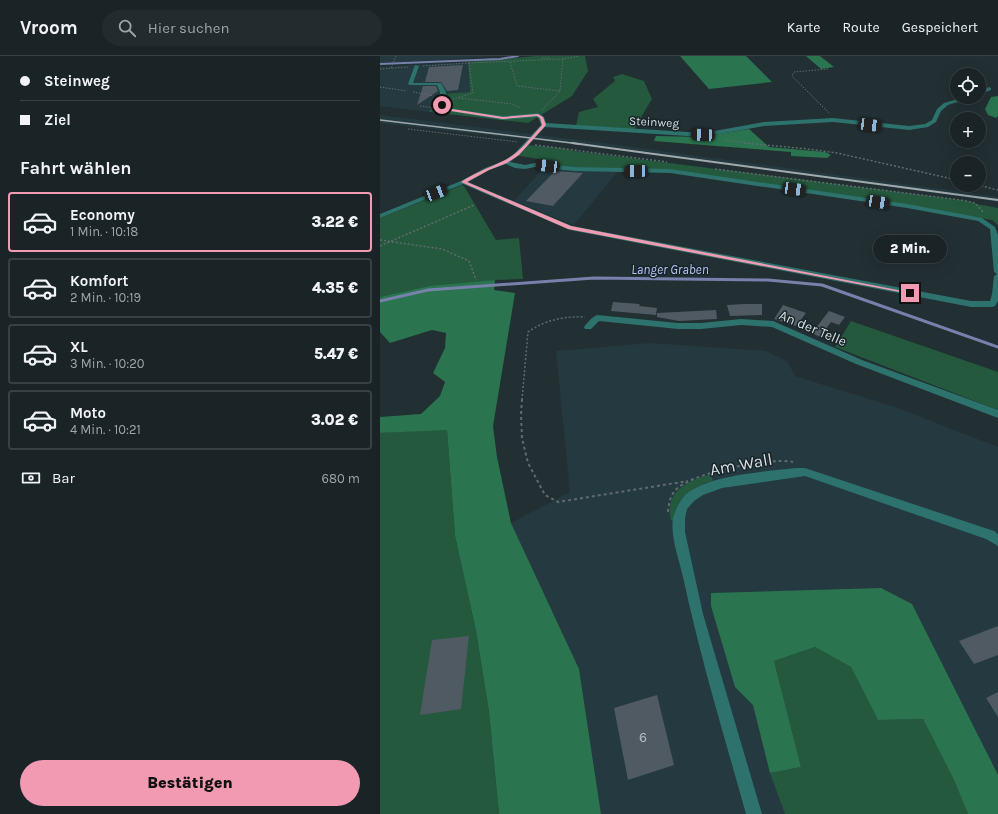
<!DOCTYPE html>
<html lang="de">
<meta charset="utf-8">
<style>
body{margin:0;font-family:Karla,sans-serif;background:#232b2e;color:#f1f3f6;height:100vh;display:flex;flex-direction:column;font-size:15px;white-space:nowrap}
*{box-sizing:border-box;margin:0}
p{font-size:13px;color:#9fa4a7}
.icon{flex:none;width:22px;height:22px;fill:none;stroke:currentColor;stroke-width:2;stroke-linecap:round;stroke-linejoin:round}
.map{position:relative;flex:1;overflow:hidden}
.drawer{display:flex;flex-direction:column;background:#1a2326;width:380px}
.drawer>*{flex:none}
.guide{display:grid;align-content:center;height:88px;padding:0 20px;background:#1a2326}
.buttons{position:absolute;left:570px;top:12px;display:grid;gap:8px}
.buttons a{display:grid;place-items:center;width:36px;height:36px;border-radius:50%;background:#1a2326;box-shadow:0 4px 16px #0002,0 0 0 1px #384043;font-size:20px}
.end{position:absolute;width:18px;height:18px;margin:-9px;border:5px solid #f19ab2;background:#111;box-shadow:0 0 0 2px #111}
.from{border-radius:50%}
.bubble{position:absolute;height:28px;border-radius:14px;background:#1a2326;box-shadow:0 4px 16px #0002,0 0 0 1px #384043;font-size:13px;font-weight:800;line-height:28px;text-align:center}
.car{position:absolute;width:12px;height:24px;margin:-12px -6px;border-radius:5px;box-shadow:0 0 3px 1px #0007;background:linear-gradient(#222 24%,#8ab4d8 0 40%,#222 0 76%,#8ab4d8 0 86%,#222 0)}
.guide b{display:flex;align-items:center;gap:14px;height:38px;font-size:15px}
.guide b+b{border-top:1px solid #384043}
.guide i{width:10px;height:10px;background:#f1f3f6}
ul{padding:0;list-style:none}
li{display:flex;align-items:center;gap:12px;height:60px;margin:0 8px 6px;padding:0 12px;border:2px solid #384043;border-radius:4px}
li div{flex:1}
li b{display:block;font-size:15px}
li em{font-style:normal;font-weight:800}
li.on{border-color:#f19ab2}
li>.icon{width:36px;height:36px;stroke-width:1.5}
h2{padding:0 20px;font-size:18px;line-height:48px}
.pay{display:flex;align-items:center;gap:10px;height:44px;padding:0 20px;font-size:15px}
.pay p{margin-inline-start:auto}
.button{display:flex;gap:8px;margin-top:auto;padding:8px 20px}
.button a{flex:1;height:46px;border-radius:24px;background:#f19ab2;color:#111;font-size:16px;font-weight:800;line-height:46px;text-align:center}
header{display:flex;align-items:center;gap:24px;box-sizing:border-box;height:56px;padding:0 20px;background:#1a2326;border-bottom:1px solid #384043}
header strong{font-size:19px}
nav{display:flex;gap:22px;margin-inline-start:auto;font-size:14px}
.search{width:280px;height:36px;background:#232b2e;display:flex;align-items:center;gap:10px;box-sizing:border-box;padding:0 14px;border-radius:22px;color:#9fa4a7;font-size:15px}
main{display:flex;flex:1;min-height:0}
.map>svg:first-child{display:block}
</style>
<header>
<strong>Vroom</strong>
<div class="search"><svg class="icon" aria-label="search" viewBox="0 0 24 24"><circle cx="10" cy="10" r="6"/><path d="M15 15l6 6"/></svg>Hier suchen</div>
<nav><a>Karte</a><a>Route</a><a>Gespeichert</a></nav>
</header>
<main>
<section class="drawer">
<div class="guide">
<b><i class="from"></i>Steinweg</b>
<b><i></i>Ziel</b>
</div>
<h2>Fahrt wählen</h2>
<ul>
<li class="on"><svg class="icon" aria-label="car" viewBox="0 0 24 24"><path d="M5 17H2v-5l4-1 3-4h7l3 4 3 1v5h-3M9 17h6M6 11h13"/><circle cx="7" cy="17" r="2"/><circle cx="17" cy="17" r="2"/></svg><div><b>Economy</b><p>1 Min. · 10:18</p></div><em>3.22 €</em></li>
<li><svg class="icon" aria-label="car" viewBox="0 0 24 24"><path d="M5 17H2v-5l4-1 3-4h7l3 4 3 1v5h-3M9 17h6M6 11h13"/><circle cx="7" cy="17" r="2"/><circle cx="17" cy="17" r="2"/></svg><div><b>Komfort</b><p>2 Min. · 10:19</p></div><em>4.35 €</em></li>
<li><svg class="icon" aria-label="car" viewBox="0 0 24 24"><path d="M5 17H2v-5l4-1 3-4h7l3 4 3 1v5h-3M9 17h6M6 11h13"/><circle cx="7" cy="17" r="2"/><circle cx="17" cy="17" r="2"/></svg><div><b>XL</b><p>3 Min. · 10:20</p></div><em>5.47 €</em></li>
<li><svg class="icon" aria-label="car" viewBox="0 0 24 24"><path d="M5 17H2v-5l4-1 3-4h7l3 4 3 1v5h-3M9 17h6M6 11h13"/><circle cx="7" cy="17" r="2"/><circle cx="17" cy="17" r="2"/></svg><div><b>Moto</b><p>4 Min. · 10:21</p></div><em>3.02 €</em></li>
</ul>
<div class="pay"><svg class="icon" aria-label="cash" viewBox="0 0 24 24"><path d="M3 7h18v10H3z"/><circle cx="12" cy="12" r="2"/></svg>Bar<p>680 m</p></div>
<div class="button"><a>Bestätigen</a></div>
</section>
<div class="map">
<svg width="618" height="758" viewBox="0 0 618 758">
<rect width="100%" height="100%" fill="#222f33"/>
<path fill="#243a40" d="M0,0H110L63,4L0,7Z
M88,6L90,36L59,38L49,56L0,50V11Z
M0,59L239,89L618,141V146L235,93L0,67Z
M164,111L211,115L237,116L194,169L134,145Z
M270,287L386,295L407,305L415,320L518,352L618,391V758H221L199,613L131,467L190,436L176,295Z"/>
<path fill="#24593d" d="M157,0H205L208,15L192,40L148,67L49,56L59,38L90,36L88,6Z
M242,18L264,25L272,43L260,63L254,74L196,70L199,56L218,51L213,43L235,25L233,21Z
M146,89L180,92L195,95L588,145L597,148L618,152V169L612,164L290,115L189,111L162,108L164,104L135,99Z
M82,129L84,130L116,184L139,182L143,223L115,224L0,241V162Z
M471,265L618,316V354L455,291Z
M67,373L75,480L96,575L109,656L119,758H0V377Z
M331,418L333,425C313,430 295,442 293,464H291C284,435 308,425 331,418Z
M435,591L471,611L498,664L543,663L574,724L588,758H405L390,717L421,711L394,605Z"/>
<path fill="#2a744f" d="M300,0H366L392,26L329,33Z
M426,0H440L454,11L441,13Z
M618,40V60L616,62L608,59L605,53L611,41Z
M369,73L389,91L445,96L451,99L447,102L411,100V96L274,85L276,80L321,81Z
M115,224L114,234L135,237L113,370L117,401L131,467L199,613L221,758H119L109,656L96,575L75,480L67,374L0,377V361L41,358L60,340L65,326L53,317L65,292L66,277L52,274L10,287L0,276V241L50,230Z
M501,532L532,548L618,719V758H588L574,724L543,663L498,664L471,611L435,591L394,605L421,711L390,717L373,649L355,631L331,550V537Z"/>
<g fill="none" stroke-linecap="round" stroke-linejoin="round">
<path stroke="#7781ab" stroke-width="2" d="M0,8L120,3L138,0"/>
<path stroke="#7781ab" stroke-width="3" d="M0,245L48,234L214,222L388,224L442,229L618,291"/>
</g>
<path fill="#505a63" d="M83,9L78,34L67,35L61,26H45L49,11Z
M43,30H56L58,35L37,49Z
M175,115L203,117L173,150L146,145Z
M233,246L260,248L259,250L277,252L276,259L231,255Z
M364,248H382V259L350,260L347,249Z
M403,249L426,257L416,270L394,263Z
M336,254L337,263L299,265L277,261V257Z
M449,255L465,261L459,269L451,266L440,281L432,277Z
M618,570V599L594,608L579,585Z
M89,580L81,653L40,659L52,584Z
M618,636V661L606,642Z
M277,639L294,709L248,724L234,652Z"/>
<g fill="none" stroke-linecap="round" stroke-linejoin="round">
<path stroke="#5f6b6e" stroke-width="1" stroke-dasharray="1.5 1.5" stroke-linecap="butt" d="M162,2H171
M130,6L137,30L180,35
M43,10L89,7
M11,12L16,0
M0,13L28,11
M448,13L414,16L412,20L449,57
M0,31L27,35
M33,36L54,40
M79,42L132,48L141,52
M70,44L93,37L89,7L183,3L199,0
M40,50L54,52
M162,54L180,35L183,2
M28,73L138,86
M344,84L373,88"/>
<path stroke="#5f6b6e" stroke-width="1.5" stroke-dasharray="2 2" stroke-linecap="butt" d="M364,87L428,93L457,97L577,124
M155,89L287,106
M335,113L581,144L595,147L604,157
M597,129L618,134
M0,184L62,193L89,205L96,224
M0,190L94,149
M142,344L148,276C165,264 184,260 205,261"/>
<path stroke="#5f6b6e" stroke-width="2" stroke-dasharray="3 3" stroke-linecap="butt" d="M142,343L141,359L142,382L148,407L165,439L178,446L308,425
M288,456C289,446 290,438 299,431C318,416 389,401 413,406"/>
<path fill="#2d726c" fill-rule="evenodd" d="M35,9L39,10L33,27H61L66,36L65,49L67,52L123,60L158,57L164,61L166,67L323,77L384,66L453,62L529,70L545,68L552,64L557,53L564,47L585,41H594L568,49L561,55L556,66L548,71L529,74L453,66L384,70L323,81L165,71L139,99L130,106L145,109L155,107L194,111L290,113L527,148L602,162L615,171L618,179V245L615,250L612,251H591L190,174L83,128L0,162V158L81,125L105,112L124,105L135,97L161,69L159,63L157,61L123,64L63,54L59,49L60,36L57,29H30L28,28ZM126,108L135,112L145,113L155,111L194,115L290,117L527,152L598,165L610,173L614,216L617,218L614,220L612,238L610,245H591L192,170L88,126L109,114Z
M609,31L611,32V34L599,39V35Z
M217,259L298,267H321L361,263L393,265L482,304L618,354V362L476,308L392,271L361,269L321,273H298L219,265L211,273H205L204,271C207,267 212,261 217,259Z
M417,412H425L614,475L618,478V490L606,483L425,420L342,432L323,439L314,445L307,453L305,462V476L323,558L382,758H366C344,679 320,601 303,521C299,503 290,480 293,462C295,453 300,444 306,438C328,419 388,415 417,412Z"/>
<path stroke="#a1aaad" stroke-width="1.5" d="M0,64L200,88"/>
<path stroke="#a1aaad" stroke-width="2" d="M192,87L618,144"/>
</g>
<path fill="#f19ab2" d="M60,48H63L66,52L123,61L158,58L163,61L166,69L139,99L127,107L109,114L87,126L191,170L533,237L530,238L188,173L81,126C94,117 109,112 123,105C139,98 150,82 162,69L160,62L157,60L123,63L64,54Z"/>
<g text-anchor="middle" stroke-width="3" stroke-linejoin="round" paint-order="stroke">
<g font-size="12" fill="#d7dfe2" stroke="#182529">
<text transform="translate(274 66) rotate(3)" y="4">Steinweg</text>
</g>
<g font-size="13" font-style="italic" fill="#bac6fb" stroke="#182529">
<text x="290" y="218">Langer Graben</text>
</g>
<g font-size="14" fill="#d7dfe2" stroke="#182529">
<text transform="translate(433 272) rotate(23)" y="5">An der Telle</text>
</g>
<g font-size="14" fill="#b5bec2">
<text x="263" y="686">6</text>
</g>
<g font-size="17" fill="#d7dfe2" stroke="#182529">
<text transform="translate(361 408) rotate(-10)" y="6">Am Wall</text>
</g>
</g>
</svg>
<div class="buttons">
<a><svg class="icon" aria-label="locate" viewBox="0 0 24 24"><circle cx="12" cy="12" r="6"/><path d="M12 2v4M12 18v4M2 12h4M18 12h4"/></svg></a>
<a>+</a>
<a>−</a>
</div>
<i class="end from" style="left:62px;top:49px"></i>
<i class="end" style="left:530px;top:237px"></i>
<div class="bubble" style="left:493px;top:179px;width:74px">2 Min.</div>
<i class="car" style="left:490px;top:69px;rotate:97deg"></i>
<i class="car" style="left:323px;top:79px;rotate:272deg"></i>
<i class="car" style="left:168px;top:110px;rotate:277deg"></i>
<i class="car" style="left:256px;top:115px;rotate:270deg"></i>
<i class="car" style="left:414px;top:133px;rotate:98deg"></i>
<i class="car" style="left:56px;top:137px;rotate:69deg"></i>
<i class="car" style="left:498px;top:146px;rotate:99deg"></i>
</div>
</main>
